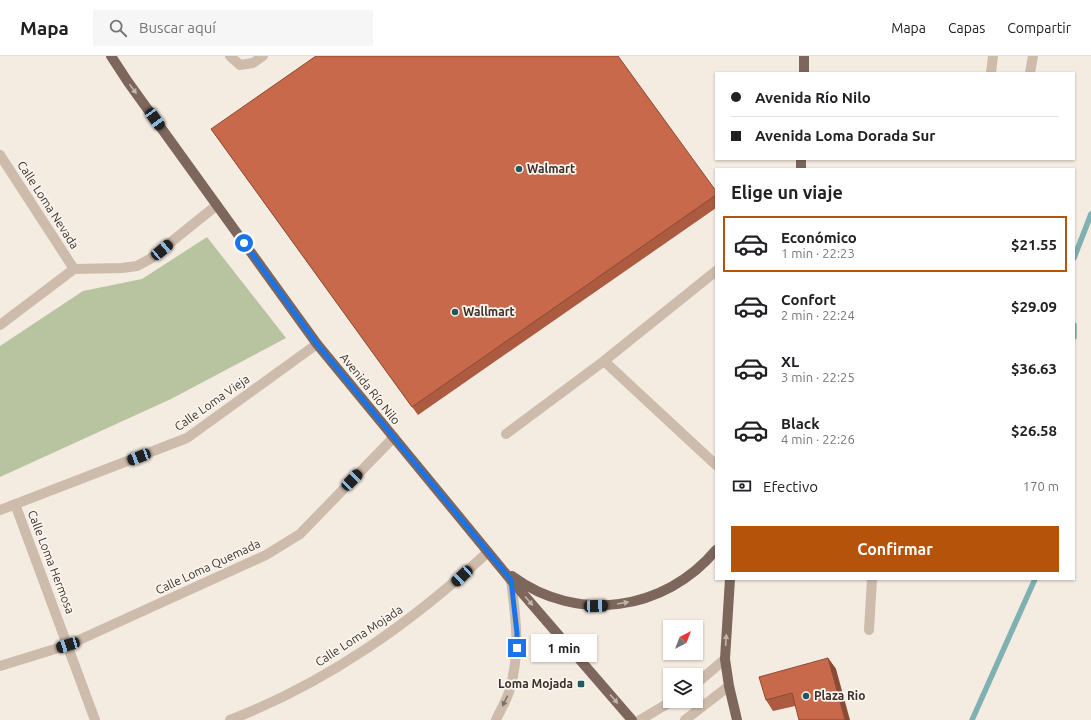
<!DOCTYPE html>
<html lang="es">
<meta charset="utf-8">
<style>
body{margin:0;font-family:Ubuntu,sans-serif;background:#f6f6f6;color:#202124;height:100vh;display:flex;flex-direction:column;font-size:15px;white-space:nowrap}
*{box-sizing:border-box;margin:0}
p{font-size:13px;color:#757577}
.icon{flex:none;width:22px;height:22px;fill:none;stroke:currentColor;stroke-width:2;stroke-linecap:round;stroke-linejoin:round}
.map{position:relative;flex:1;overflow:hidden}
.side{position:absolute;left:715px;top:112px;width:360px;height:412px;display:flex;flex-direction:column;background:#fff;border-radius:0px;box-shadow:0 1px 3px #0004}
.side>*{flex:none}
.hud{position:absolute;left:715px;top:16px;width:360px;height:88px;border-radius:0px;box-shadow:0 1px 3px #0004;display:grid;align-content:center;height:88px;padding:0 16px;background:#fff}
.needle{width:26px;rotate:42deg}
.tools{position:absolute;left:663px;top:564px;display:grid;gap:8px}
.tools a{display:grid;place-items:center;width:40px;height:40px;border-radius:0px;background:#fff;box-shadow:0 1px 3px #0004;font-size:20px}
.end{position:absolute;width:18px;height:18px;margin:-9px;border:5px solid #1a73e8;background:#fff;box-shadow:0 0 0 2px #fff}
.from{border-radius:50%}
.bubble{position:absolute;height:28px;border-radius:0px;background:#fff;box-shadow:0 1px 3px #0004;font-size:13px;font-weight:700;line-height:28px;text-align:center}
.car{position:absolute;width:12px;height:24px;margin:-12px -6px;border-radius:5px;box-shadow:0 0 3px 1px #0007;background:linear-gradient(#222 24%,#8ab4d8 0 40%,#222 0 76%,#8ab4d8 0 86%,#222 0)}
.hud b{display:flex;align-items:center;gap:14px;height:38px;font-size:15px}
.hud b+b{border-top:1px solid #e0e0e0}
.hud i{width:10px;height:10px;background:#202124}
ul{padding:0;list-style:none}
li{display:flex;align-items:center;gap:12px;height:56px;margin:0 8px 6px;padding:0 8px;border:2px solid transparent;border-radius:0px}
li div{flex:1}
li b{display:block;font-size:15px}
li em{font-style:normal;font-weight:700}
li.active{border-color:#b45309}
li>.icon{width:36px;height:36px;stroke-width:1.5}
h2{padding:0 16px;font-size:18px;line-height:48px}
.pay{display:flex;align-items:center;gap:10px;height:44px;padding:0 16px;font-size:15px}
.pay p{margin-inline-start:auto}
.action{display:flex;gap:8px;margin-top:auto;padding:8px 16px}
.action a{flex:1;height:46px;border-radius:0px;background:#b45309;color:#fff;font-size:16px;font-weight:700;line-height:46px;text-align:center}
header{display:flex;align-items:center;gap:24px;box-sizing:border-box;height:56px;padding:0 20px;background:#fff;border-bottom:1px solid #e0e0e0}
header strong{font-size:19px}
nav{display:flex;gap:22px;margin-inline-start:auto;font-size:14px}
.search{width:280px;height:36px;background:#f6f6f6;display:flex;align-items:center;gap:10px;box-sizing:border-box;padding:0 14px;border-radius:0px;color:#757577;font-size:15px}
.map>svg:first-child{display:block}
</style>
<header>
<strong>Mapa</strong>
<div class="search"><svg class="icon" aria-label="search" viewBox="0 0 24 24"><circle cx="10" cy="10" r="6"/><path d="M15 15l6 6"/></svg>Buscar aquí</div>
<nav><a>Mapa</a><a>Capas</a><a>Compartir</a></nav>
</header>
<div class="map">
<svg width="1091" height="664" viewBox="0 0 1091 664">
<rect width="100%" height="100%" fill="#f4ebe1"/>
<path fill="#b8c4a0" d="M207,181L286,282L171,343L0,421V290L83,235L142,223Z"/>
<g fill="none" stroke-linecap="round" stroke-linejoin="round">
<path stroke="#7fb0b2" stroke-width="5.5" d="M1074,202L1091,158
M1074,269V281
M972,664L1035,523"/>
<path stroke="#cdbbac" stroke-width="10" d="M230,0L240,9L253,7L263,0
M991,17L993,0
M1030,17L1033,0
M0,99L74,213
M74,213L122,212L137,210L150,203L217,149
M0,269L74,213
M604,305L716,409
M506,378L604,305L716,215
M15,448L95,664
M0,454L187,382L317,288
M869,574L872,523
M0,610L68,589L266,499L300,478L394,381
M696,628L725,603
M230,664C328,626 411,567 488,496
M496,664C500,655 506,645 509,636C521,596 516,564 511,524
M640,664L672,645
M685,664L729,630"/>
<path stroke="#7d675c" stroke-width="10" d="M111,0L128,26L317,288L511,524L632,664
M804,0V17
M801,113V103
M512,520C577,568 665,555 716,494
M730,523L725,603L729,630L737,664"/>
</g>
<path fill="#ac5a40" d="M211,73L716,135V152L418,359Z
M828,602L836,613L795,650L773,655L766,644Z"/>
<path fill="#8c4a34" d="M828,602L836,613L850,664H845Z"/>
<path fill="#c8694b" stroke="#8c4a34" d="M316,0H618L716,135V139L412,351L211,73Z
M828,602L845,664H799L792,637L766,644L759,621Z"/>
<defs><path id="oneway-solid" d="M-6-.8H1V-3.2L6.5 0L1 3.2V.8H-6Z"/></defs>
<g fill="#c2b5ac">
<use href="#oneway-solid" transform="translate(133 33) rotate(54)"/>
<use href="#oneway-solid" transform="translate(529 545) rotate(49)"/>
<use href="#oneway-solid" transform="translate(623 547) rotate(-10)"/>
<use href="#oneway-solid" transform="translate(726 584) rotate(-86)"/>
<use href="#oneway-solid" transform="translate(614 643) rotate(49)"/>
</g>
<use fill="#7d6f65" href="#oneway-solid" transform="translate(505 645) rotate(116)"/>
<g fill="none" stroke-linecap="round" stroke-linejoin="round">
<path stroke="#1a73e8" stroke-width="5" d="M244,187L317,288L511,524L517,577V592"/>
</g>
<g fill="#1f5a5e" stroke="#fbf5ee" stroke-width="1.5">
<circle cx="519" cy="113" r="4"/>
<circle cx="455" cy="256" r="4"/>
<rect x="577" y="624" width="8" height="8" rx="2"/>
<circle cx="806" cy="640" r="4"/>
</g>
<g text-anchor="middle" stroke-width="3.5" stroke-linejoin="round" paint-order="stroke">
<g font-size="12" font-weight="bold" fill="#3b302b" stroke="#fbf5ee" text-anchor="start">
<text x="527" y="117">Walmart</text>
<text x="463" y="260">Wallmart</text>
<text x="573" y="632" text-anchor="end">Loma Mojada</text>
<text x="814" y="644">Plaza Rio</text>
</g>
<g font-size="12" fill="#3b302b" stroke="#fbf5ee">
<text transform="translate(48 149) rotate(57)" y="4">Calle Loma Nevada</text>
<text transform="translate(370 333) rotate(51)" y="4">Avenida Río Nilo</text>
<text transform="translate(212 347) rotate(-35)" y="4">Calle Loma Vieja</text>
<text transform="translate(51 506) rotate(69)" y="4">Calle Loma Hermosa</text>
<text transform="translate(208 511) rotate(-25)" y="4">Calle Loma Quemada</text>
<text transform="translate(359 580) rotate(-33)" y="4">Calle Loma Mojada</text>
</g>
</g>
</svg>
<div class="tools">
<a><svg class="needle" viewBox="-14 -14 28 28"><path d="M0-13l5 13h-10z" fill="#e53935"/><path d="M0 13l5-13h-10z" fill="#757577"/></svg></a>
<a><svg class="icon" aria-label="layers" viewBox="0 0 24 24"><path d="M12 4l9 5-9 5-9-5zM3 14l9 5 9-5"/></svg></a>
</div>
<i class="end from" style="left:244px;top:187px"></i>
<i class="end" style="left:517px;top:592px"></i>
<div class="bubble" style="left:531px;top:578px;width:66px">1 min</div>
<i class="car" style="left:155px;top:63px;rotate:144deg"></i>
<i class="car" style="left:162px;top:194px;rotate:50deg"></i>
<i class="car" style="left:139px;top:401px;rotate:249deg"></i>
<i class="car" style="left:352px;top:424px;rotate:44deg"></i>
<i class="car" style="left:462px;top:520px;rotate:227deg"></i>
<i class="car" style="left:596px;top:550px;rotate:88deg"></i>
<i class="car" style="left:68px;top:589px;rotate:253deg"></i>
<div class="hud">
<b><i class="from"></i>Avenida Río Nilo</b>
<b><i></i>Avenida Loma Dorada Sur</b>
</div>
<section class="side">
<h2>Elige un viaje</h2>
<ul>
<li class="active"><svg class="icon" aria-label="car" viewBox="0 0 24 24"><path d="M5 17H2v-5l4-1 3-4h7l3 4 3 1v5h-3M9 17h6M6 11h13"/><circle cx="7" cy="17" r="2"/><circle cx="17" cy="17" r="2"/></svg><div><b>Económico</b><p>1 min · 22:23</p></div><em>$21.55</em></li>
<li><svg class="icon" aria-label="car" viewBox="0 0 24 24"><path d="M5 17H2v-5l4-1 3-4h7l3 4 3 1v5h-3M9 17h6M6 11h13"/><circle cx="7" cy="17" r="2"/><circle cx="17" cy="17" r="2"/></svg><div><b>Confort</b><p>2 min · 22:24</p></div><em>$29.09</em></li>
<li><svg class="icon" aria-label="car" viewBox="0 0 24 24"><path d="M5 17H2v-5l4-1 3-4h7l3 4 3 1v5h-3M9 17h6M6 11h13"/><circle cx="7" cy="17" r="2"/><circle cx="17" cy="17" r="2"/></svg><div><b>XL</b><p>3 min · 22:25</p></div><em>$36.63</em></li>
<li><svg class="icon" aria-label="car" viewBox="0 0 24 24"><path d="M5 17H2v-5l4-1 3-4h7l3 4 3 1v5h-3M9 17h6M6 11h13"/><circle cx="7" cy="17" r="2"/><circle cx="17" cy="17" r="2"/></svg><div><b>Black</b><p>4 min · 22:26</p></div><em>$26.58</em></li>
</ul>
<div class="pay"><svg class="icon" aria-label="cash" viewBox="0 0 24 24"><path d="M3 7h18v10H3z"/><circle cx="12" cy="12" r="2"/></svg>Efectivo<p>170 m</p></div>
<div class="action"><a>Confirmar</a></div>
</section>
</div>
